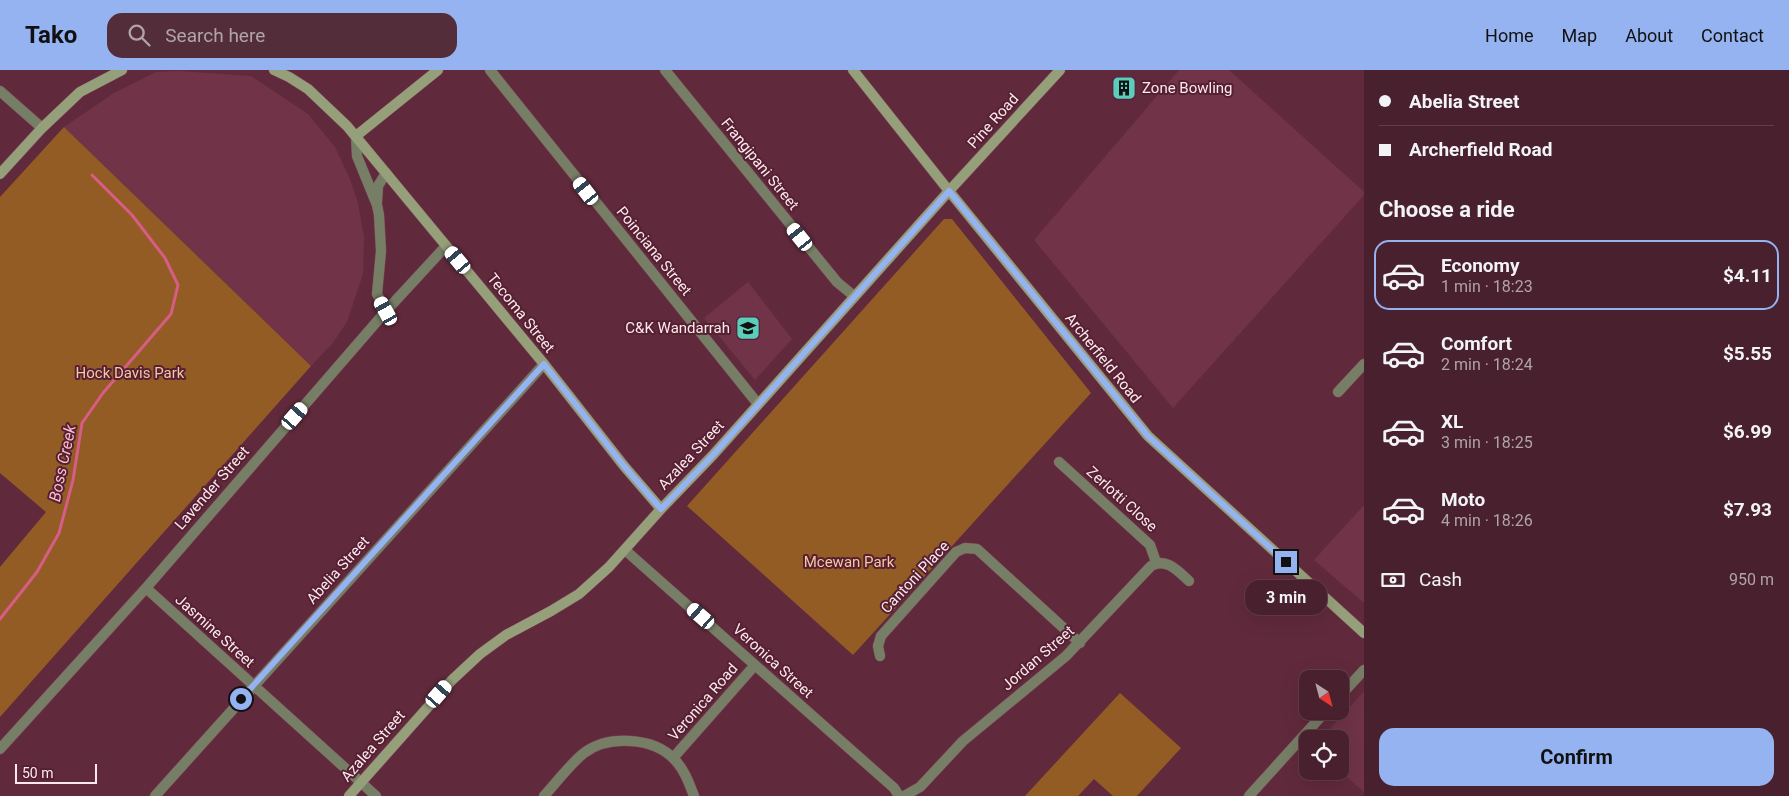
<!DOCTYPE html>
<meta charset="utf-8">
<style>
body{margin:0;font-family:Roboto,sans-serif;background:#532d39;color:#f1f3f6;height:100vh;display:flex;flex-direction:column;font-size:19px;white-space:nowrap}
*{box-sizing:border-box;margin:0}
p{font-size:16px;color:#b1a3aa}
.icon{flex:none;width:28px;height:28px;fill:none;stroke:currentColor;stroke-width:2;stroke-linecap:round;stroke-linejoin:round}
.map{position:relative;flex:1;overflow:hidden}
.drawer{display:flex;flex-direction:column;background:#49202d;width:425px}
.drawer>*{flex:none}
.banner{display:grid;align-content:center;height:110px;padding:0 15px;background:#49202d}
.needle{width:32px;rotate:144deg}
.buttons{position:absolute;left:1299px;top:600px;display:grid;gap:10px}
.buttons a{display:grid;place-items:center;width:50px;height:50px;border-radius:10px;background:#49202d;box-shadow:0 5px 20px #0002,0 0 0 1px #613e49;font-size:25px}
.scale{position:absolute;left:15px;bottom:12px;width:82px;box-sizing:border-box;padding-left:5px;border:2px solid #fde8ed;border-top:0;font-size:14px;line-height:18px;white-space:nowrap;color:#fde8ed;-webkit-text-stroke:4px #552032;paint-order:stroke}
.end{position:absolute;width:22px;height:22px;margin:-11px;border:6px solid #95b2f1;background:#111;box-shadow:0 0 0 2px #111}
.from{border-radius:50%}
.bubble{position:absolute;height:35px;border-radius:15px;background:#49202d;box-shadow:0 5px 20px #0002,0 0 0 1px #613e49;font-size:16px;font-weight:700;line-height:35px;text-align:center}
.car{position:absolute;width:15px;height:30px;margin:-15px -8px;border-radius:6px;box-shadow:0 0 4px 1px #0007;background:linear-gradient(#fff 24%,#345 0 40%,#fff 0 76%,#345 0 86%,#fff 0)}
.banner b{display:flex;align-items:center;gap:18px;height:48px;font-size:19px}
.banner b+b{border-top:1px solid #613e49}
.banner i{width:12px;height:12px;background:#f1f3f6}
ul{padding:0;list-style:none}
li{display:flex;align-items:center;gap:15px;height:70px;margin:0 10px 8px;padding:0 5px;border:2px solid transparent;border-radius:15px}
li div{flex:1}
li b{display:block;font-size:19px}
li em{font-style:normal;font-weight:700}
li.active{border-color:#95b2f1}
li>.icon{width:45px;height:45px;stroke-width:1.5}
h2{padding:0 15px;font-size:22px;line-height:60px}
.pay{display:flex;align-items:center;gap:12px;height:55px;padding:0 15px;font-size:19px}
.pay p{margin-inline-start:auto}
.action{display:flex;gap:10px;margin-top:auto;padding:10px 15px}
.action a{flex:1;height:58px;border-radius:15px;background:#95b2f1;color:#111;font-size:20px;font-weight:700;line-height:58px;text-align:center}
header{display:flex;align-items:center;gap:30px;box-sizing:border-box;height:70px;padding:0 25px;background:#95b2f1;color:#111}
header strong{font-size:24px}
nav{display:flex;gap:28px;margin-inline-start:auto;font-size:18px}
.search{width:350px;height:45px;background:#532d39;display:flex;align-items:center;gap:12px;box-sizing:border-box;padding:0 18px;border-radius:15px;color:#b1a3aa;font-size:19px}
main{display:flex;flex:1;min-height:0}
.map>svg:first-child{display:block}
</style>
<header>
<strong>Tako</strong>
<div class="search"><svg class="icon" aria-label="search" viewBox="0 0 24 24"><circle cx="10" cy="10" r="6"/><path d="M15 15l6 6"/></svg>Search here</div>
<nav><a>Home</a><a>Map</a><a>About</a><a>Contact</a></nav>
</header>
<main>
<div class="map">
<svg width="1364" height="726" viewBox="0 0 1364 726">
<rect width="100%" height="100%" fill="#612a3c"/>
<path fill="#703347" d="M1179,0H1229L1364,122V125L1173,338L1034,170Z
M179,1L251,6L308,44L335,77L350,109L358,133L364,167L363,204L347,252L332,274L311,296L64,57L114,23L156,2Z
M748,212L792,269L755,310L704,248Z
M1364,435V533L1314,490Z
M1364,621V722L1340,701V669H1321Z"/>
<path fill="#945c25" d="M64,57L311,296L0,647V497L46,442L0,403V127Z
M944,149H952L1091,323L853,585L687,436Z
M1120,623L1181,678L1137,726H1113L1094,709L1078,726H1025Z"/>
<g fill="none" stroke-linecap="round" stroke-linejoin="round">
<path stroke="#d75c86" stroke-width="3" d="M0,549L37,502L59,463L73,410L82,353L103,323L171,244L178,215L165,188L132,145L92,105"/>
<g stroke="#7a4858" stroke-width="11">
<path id="street" d="M490,0L758,334
M665,0L837,212L854,226
M0,21L42,58
M356,66L357,86L377,135L379,145L381,181L377,224L386,241
M377,132L378,116L386,103
M1338,322L1364,294
M1059,392L1150,475L1156,492
M625,480L894,718L899,726
M146,518L376,726
M880,586L878,576L881,566L956,482L965,478L977,479L1080,573
M1340,626L1364,600
M0,679L146,518L386,241L446,176
M673,688L755,595
M155,726L544,294
M544,726C555,714 572,692 584,683C608,665 653,667 674,689C684,699 689,713 694,726
M904,726L920,717L963,671L1066,586L1151,496C1166,487 1178,501 1189,511
M1249,726L1326,641"/>
</g>
<g stroke="#7a4858" stroke-width="11">
<path id="secondary" d="M274,0L289,7L308,19L347,56L544,294L624,396L661,439
M853,0L949,121L1148,366L1364,563
M356,66L438,0
M0,104L42,58L80,22L122,0
M349,726L452,610L480,584L506,565L551,541L579,524L609,497L661,439L713,385L949,121L1060,0"/>
</g>
<use href="#street" stroke="#767e66" stroke-width="10"/>
<use href="#secondary" stroke="#95a07a" stroke-width="10"/>
</g>
<g fill="none" stroke-linecap="round" stroke-linejoin="round">
<path stroke="#95b2f1" stroke-width="6" d="M241,629L544,294L624,396L661,439L713,385L949,121L1148,366L1286,492"/>
</g>
<defs>
<g id="building-square" transform="scale(1.25)"><rect x="-9" y="-9" width="18" height="18" rx="4" fill="#5bcebb" stroke="#552032"/><path d="M-4-6H4V6H1V3H-1V6H-4ZM-2.5-4.3h1.7v1.8h-1.7ZM.8-4.3h1.7v1.8H.8ZM-2.5-1h1.7V.8h-1.7ZM.8-1h1.7V.8H.8Z" fill="#111"/></g>
<g id="school-square" transform="scale(1.25)"><rect x="-9" y="-9" width="18" height="18" rx="4" fill="#5bcebb" stroke="#552032"/><path d="M0-5L7-2L0 1L-7-2ZM-4 1L0 2.5L4 1V4Q0 6-4 4Z" fill="#111"/></g>
</defs>
<g fill-rule="evenodd">
<use href="#building-square" x="1124" y="18"/>
<use href="#school-square" x="748" y="258"/>
</g>
<g text-anchor="middle" stroke-width="4" stroke-linejoin="round" paint-order="stroke">
<g font-size="15" fill="#fde8ed" stroke="#552032" text-anchor="start">
<text x="1142" y="23">Zone Bowling</text>
<text x="730" y="263" text-anchor="end">C&amp;K Wandarrah</text>
</g>
<g font-size="15" fill="#fde8ed" stroke="#552032">
<text transform="translate(993 51) rotate(-48)" y="5">Pine Road</text>
<text transform="translate(760 94) rotate(51)" y="5">Frangipani Street</text>
<text transform="translate(654 181) rotate(51)" y="5">Poinciana Street</text>
<text transform="translate(521 243) rotate(51)" y="5">Tecoma Street</text>
<text transform="translate(1103 288) rotate(51)" y="5">Archerfield Road</text>
<text transform="translate(691 385) rotate(-47)" y="5">Azalea Street</text>
<text transform="translate(212 418) rotate(-49)" y="5">Lavender Street</text>
<text transform="translate(1122 429) rotate(42)" y="5">Zerlotti Close</text>
<text transform="translate(338 500) rotate(-48)" y="5">Abelia Street</text>
<text transform="translate(915 507) rotate(-47)" y="5">Cantoni Place</text>
<text transform="translate(215 561) rotate(42)" y="5">Jasmine Street</text>
<text transform="translate(1038 588) rotate(-41)" y="5">Jordan Street</text>
<text transform="translate(773 591) rotate(42)" y="5">Veronica Street</text>
<text transform="translate(703 632) rotate(-49)" y="5">Veronica Road</text>
<text transform="translate(373 676) rotate(-49)" y="5">Azalea Street</text>
</g>
<g font-size="15" fill="#f7c7a0" stroke="#552032">
<text x="130" y="308">Hock Davis Park</text>
<text x="849" y="497">Mcewan Park</text>
</g>
<g font-size="16" font-style="italic" fill="#fdbecf" stroke="#552032">
<text transform="translate(62 393) rotate(-78)" y="6">Boss Creek</text>
</g>
</g>
</svg>
<div class="buttons">
<a><svg class="needle" viewBox="-14 -14 28 28"><path d="M0-13l5 13h-10z" fill="#e53935"/><path d="M0 13l5-13h-10z" fill="#b1a3aa"/></svg></a>
<a><svg class="icon" aria-label="locate" viewBox="0 0 24 24"><circle cx="12" cy="12" r="6"/><path d="M12 2v4M12 18v4M2 12h4M18 12h4"/></svg></a>
</div>
<div class="scale">50 m</div>
<i class="end from" style="left:241px;top:629px"></i>
<i class="end" style="left:1286px;top:492px"></i>
<div class="bubble" style="left:1245px;top:510px;width:82px">3 min</div>
<i class="car" style="left:586px;top:121px;rotate:322deg"></i>
<i class="car" style="left:800px;top:167px;rotate:321deg"></i>
<i class="car" style="left:458px;top:190px;rotate:320deg"></i>
<i class="car" style="left:386px;top:241px;rotate:331deg"></i>
<i class="car" style="left:295px;top:346px;rotate:41deg"></i>
<i class="car" style="left:701px;top:546px;rotate:311deg"></i>
<i class="car" style="left:439px;top:624px;rotate:41deg"></i>
</div>
<section class="drawer">
<div class="banner">
<b><i class="from"></i>Abelia Street</b>
<b><i></i>Archerfield Road</b>
</div>
<h2>Choose a ride</h2>
<ul>
<li class="active"><svg class="icon" aria-label="car" viewBox="0 0 24 24"><path d="M5 17H2v-5l4-1 3-4h7l3 4 3 1v5h-3M9 17h6M6 11h13"/><circle cx="7" cy="17" r="2"/><circle cx="17" cy="17" r="2"/></svg><div><b>Economy</b><p>1 min · 18:23</p></div><em>$4.11</em></li>
<li><svg class="icon" aria-label="car" viewBox="0 0 24 24"><path d="M5 17H2v-5l4-1 3-4h7l3 4 3 1v5h-3M9 17h6M6 11h13"/><circle cx="7" cy="17" r="2"/><circle cx="17" cy="17" r="2"/></svg><div><b>Comfort</b><p>2 min · 18:24</p></div><em>$5.55</em></li>
<li><svg class="icon" aria-label="car" viewBox="0 0 24 24"><path d="M5 17H2v-5l4-1 3-4h7l3 4 3 1v5h-3M9 17h6M6 11h13"/><circle cx="7" cy="17" r="2"/><circle cx="17" cy="17" r="2"/></svg><div><b>XL</b><p>3 min · 18:25</p></div><em>$6.99</em></li>
<li><svg class="icon" aria-label="car" viewBox="0 0 24 24"><path d="M5 17H2v-5l4-1 3-4h7l3 4 3 1v5h-3M9 17h6M6 11h13"/><circle cx="7" cy="17" r="2"/><circle cx="17" cy="17" r="2"/></svg><div><b>Moto</b><p>4 min · 18:26</p></div><em>$7.93</em></li>
</ul>
<div class="pay"><svg class="icon" aria-label="cash" viewBox="0 0 24 24"><path d="M3 7h18v10H3z"/><circle cx="12" cy="12" r="2"/></svg>Cash<p>950 m</p></div>
<div class="action"><a>Confirm</a></div>
</section>
</main>
